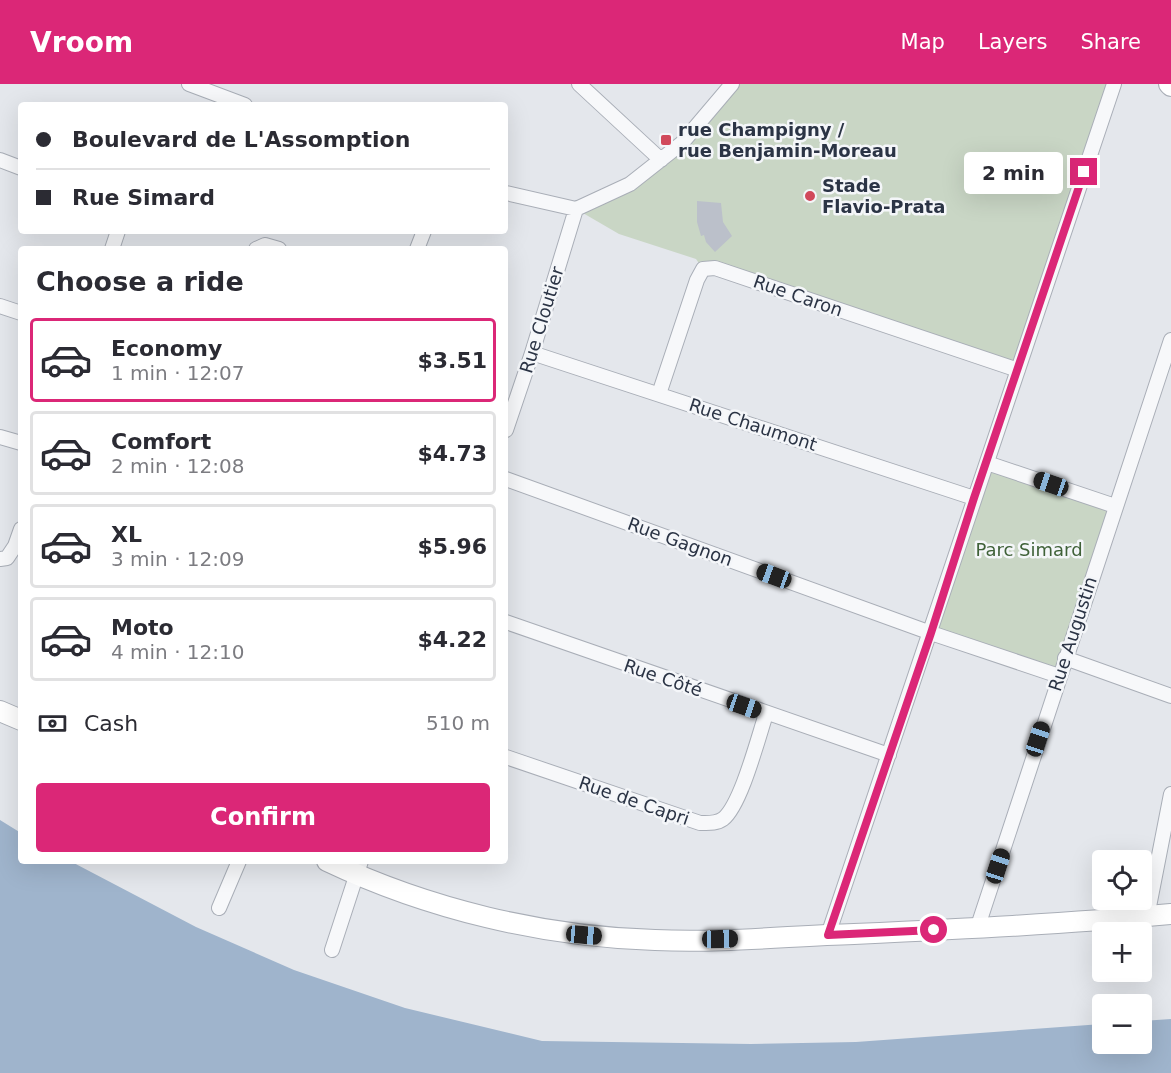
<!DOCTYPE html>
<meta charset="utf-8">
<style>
body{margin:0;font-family:"DejaVu Sans",sans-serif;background:#f7f7f7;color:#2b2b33;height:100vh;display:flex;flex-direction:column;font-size:22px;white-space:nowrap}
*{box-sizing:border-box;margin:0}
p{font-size:20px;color:#7c7c81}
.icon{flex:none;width:33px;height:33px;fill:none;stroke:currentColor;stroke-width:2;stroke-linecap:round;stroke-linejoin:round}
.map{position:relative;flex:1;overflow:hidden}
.drawer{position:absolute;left:18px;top:162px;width:490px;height:618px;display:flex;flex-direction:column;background:#fff;border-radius:6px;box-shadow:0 6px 24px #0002}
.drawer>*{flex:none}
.top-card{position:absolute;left:18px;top:18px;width:490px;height:132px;border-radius:6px;box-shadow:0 6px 24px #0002;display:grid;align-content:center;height:132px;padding:0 18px;background:#fff}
.tools{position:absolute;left:1092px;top:766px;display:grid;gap:12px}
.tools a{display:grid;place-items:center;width:60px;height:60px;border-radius:6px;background:#fff;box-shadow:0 6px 24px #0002;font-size:30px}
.end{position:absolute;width:27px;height:27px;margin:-14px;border:8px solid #db2777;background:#fff;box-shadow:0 0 0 3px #fff}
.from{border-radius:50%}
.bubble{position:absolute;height:42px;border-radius:6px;background:#fff;box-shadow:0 6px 24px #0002;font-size:20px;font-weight:700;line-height:42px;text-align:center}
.car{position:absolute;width:18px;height:36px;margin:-18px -9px;border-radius:8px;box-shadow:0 0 4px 2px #0007;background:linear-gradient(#222 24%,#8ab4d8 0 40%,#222 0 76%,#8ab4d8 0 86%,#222 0)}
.top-card b{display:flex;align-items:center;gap:21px;height:57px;font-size:22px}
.top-card b+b{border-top:2px solid #e1e1e2}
.top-card i{width:15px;height:15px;background:#2b2b33}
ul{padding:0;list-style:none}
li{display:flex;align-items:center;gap:18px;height:84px;margin:0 12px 9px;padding:0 6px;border:3px solid #e1e1e2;border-radius:6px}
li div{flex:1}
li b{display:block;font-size:22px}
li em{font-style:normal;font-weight:700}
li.selected{border-color:#db2777}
li>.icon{width:54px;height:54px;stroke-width:1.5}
h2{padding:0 18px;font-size:27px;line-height:72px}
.pay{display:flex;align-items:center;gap:15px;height:66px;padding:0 18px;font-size:22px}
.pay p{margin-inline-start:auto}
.cta{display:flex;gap:12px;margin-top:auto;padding:12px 18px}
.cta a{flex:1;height:69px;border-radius:6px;background:#db2777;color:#fff;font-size:24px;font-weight:700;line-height:69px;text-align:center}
header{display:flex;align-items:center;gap:36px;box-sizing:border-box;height:84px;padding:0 30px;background:#db2777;color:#fff}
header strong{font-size:28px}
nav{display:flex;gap:33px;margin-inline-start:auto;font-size:21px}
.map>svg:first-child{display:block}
</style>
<header>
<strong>Vroom</strong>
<nav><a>Map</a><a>Layers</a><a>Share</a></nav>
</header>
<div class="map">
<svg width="1171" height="989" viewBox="0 0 1171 989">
<rect width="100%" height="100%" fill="#e4e7ec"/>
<path fill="#c9d6c5" d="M731,0H1114L1018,286L703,185L696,175L619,150L576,125L661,76Z
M987,379L1115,422L1059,592L931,549Z"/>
<path fill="#9fb4cc" d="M0,736L21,749V777H70L196,843L294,886L405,924L542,957L751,960L856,958L1102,940V960H1142V937L1171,935V989H0Z"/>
<path fill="#bbc0ca" d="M697,117L721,119L723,138L732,152L715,168L706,158L704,151L701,152L697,138Z"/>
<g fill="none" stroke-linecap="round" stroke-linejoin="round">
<g stroke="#a9aeb7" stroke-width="16">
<path id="street" d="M189,0L245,21
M579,0L661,76
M0,76L21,84
M506,109L576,125L630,100L682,59L732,0
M112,165L118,147
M256,165L265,161L279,165
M417,165L424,147
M0,222L21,229
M532,269L974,414
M659,310L697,196L703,185L715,184L1018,286
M506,346L532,269L576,125
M0,353L21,359
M987,379L1115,422
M506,395L931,549L1059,592
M0,475L7,474L15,462L21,445
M506,538L889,671
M1065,574L1171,612
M506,673L700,739C708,739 716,740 723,735C741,721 758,654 766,630
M219,824L239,777
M1147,833L1171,710
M977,845L1171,256
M828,851C924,567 1018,284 1114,0
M332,866L361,777"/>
</g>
<g stroke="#a9aeb7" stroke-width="22">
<path id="secondary" d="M1169,0L1171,2
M0,627L21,636
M327,777C428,825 544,853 655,856C722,859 788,852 854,850C960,845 1066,840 1171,830"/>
</g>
<use href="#street" stroke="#f7f8fa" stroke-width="14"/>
<use href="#secondary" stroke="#fff" stroke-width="20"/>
</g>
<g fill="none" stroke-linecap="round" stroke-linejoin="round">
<path stroke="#db2777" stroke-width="8" d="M934,846L828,851L931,549L974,414L1084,88"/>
</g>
<g fill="#d1495b" stroke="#f4f6f9" stroke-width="2">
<rect x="660" y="50" width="12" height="12" rx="3"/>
<circle cx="810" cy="112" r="6"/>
</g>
<g text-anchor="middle" stroke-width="5" stroke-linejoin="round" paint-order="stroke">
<g font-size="18" font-weight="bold" fill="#2b3445" stroke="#f4f6f9" text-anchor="start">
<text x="678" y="52">rue Champigny /<tspan x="678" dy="21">rue Benjamin-Moreau</tspan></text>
<text x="822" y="108">Stade<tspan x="822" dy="21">Flavio-Prata</tspan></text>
</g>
<g font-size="18" fill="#2b3445" stroke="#f4f6f9">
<text transform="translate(798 212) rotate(19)" y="6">Rue Caron</text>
<text transform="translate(542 236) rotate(-73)" y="6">Rue Cloutier</text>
<text transform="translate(753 341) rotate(18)" y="6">Rue Chaumont</text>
<text transform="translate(680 458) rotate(20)" y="6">Rue Gagnon</text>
<text transform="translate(1073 550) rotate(-72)" y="6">Rue Augustin</text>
<text transform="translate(663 594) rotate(19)" y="6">Rue Côté</text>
<text transform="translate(634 717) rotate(19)" y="6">Rue de Capri</text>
</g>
<g font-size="18" fill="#3f6138" stroke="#f4f6f9">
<text x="1029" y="472">Parc Simard</text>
</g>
</g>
</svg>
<div class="tools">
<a><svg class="icon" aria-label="locate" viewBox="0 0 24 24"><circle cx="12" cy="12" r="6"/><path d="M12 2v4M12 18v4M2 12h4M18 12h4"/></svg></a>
<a>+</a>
<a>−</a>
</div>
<i class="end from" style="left:934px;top:846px"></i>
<i class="end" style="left:1084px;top:88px"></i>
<div class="bubble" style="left:964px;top:68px;width:99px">2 min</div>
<i class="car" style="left:1051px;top:400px;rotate:289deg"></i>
<i class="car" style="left:774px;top:492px;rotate:290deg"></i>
<i class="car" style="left:744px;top:622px;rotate:109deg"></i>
<i class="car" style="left:1038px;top:655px;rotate:18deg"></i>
<i class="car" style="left:998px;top:782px;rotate:18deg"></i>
<i class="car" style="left:584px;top:851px;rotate:95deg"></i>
<i class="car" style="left:720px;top:855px;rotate:89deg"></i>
<div class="top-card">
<b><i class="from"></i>Boulevard de L'Assomption</b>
<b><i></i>Rue Simard</b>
</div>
<section class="drawer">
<h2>Choose a ride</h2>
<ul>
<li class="selected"><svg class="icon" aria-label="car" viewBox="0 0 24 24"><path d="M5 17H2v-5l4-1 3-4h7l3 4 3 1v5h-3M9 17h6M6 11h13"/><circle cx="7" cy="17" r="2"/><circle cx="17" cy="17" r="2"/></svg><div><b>Economy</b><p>1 min · 12:07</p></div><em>$3.51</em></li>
<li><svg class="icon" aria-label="car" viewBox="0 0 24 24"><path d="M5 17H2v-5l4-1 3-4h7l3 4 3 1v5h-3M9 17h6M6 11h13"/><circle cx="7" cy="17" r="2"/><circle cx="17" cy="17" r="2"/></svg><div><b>Comfort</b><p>2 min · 12:08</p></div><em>$4.73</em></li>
<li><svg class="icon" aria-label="car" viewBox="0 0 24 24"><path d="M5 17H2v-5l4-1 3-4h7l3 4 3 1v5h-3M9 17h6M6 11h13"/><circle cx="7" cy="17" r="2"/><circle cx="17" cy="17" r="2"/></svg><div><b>XL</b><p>3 min · 12:09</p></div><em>$5.96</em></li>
<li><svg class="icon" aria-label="car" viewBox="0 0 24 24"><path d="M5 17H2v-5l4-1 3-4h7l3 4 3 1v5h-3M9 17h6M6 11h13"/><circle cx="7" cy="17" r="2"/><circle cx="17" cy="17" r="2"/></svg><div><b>Moto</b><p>4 min · 12:10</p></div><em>$4.22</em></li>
</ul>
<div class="pay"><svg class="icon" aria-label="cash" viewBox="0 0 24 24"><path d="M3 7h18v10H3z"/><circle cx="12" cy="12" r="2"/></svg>Cash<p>510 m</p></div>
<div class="cta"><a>Confirm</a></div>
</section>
</div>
